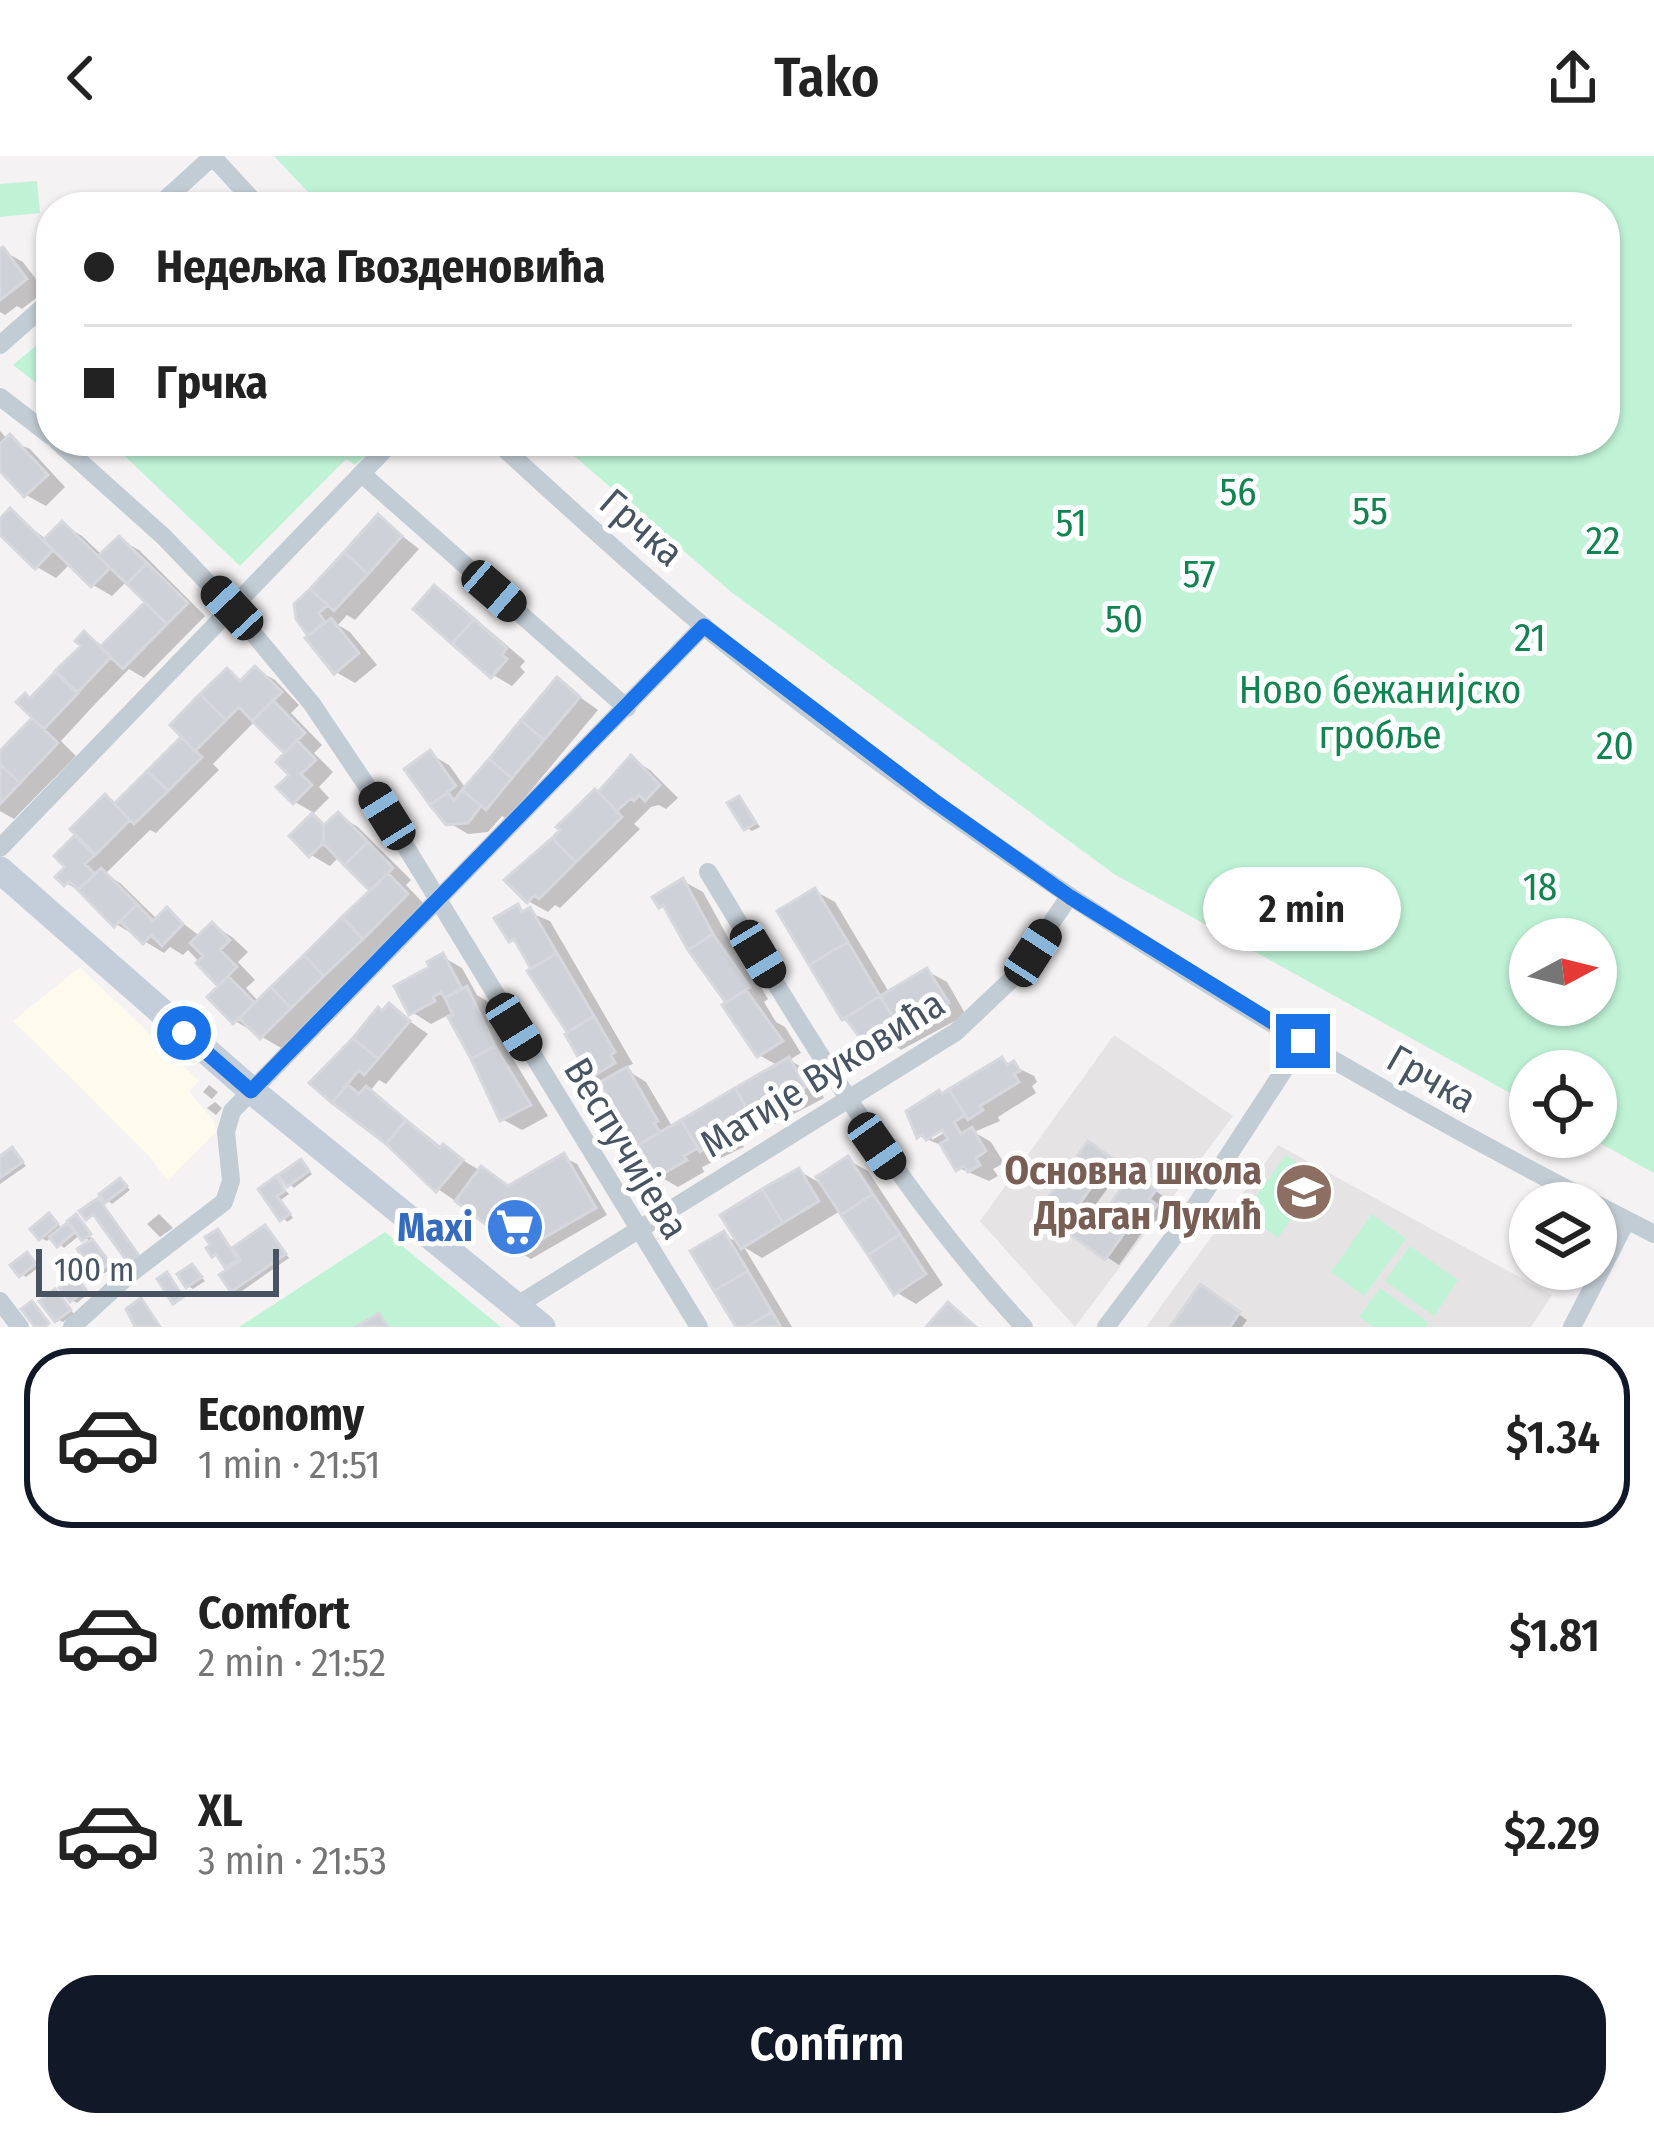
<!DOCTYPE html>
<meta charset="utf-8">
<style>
body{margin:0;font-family:"Fira Sans Condensed",sans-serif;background:#f6f6f6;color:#222;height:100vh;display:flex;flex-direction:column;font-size:45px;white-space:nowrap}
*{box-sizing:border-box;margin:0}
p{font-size:39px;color:#767676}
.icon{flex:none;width:66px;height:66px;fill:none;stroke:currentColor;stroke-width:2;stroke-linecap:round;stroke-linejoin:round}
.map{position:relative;height:1171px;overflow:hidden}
.drawer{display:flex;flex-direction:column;background:#fff;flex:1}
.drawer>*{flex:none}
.hud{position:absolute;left:36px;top:36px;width:1584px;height:264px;border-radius:48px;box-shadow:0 3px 9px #0004;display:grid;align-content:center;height:264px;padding:0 48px;background:#fff}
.needle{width:78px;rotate:83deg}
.controls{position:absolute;left:1509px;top:762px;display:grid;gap:24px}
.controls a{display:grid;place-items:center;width:108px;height:108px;border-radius:50%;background:#fff;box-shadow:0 3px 9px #0004;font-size:60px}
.scale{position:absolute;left:36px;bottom:30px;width:243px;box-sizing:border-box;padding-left:12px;border:6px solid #485461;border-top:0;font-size:33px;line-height:42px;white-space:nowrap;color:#485461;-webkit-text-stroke:9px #fff;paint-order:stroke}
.end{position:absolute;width:54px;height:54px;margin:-27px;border:15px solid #1a73e8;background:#fff;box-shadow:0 0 0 6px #fff}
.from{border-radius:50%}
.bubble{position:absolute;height:84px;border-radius:42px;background:#fff;box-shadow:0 3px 9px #0004;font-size:39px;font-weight:600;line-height:84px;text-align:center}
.car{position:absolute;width:36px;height:72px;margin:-36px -18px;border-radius:15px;box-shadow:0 0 9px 3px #0007;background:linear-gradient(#222 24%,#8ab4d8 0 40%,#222 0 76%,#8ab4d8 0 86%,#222 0)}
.hud b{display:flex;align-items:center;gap:42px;height:114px;font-size:45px}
.hud b+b{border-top:3px solid #e0e0e0}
.hud i{width:30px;height:30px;background:#222}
ul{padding:21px 0 0;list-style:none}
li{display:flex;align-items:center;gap:36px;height:180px;margin:0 24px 18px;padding:0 24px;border:6px solid transparent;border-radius:48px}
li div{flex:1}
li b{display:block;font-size:45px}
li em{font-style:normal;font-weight:600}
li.current{border-color:#111827}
li>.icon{width:108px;height:108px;stroke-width:1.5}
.button{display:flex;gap:24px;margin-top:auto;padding:24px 48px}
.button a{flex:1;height:138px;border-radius:48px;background:#111827;color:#fff;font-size:48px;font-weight:600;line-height:138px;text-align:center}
header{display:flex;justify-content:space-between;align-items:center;height:156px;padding:0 48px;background:#fff;font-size:54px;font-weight:600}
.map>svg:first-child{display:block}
</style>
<header><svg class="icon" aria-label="back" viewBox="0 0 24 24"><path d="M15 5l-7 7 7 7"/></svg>Tako<svg class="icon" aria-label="share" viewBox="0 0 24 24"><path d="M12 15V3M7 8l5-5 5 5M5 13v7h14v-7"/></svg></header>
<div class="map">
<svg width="1654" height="1171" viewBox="0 0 1654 1171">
<rect width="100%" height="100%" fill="#f4f2f2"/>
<path fill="#fefaed" d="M80,811L199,925L189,935L214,965L216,976L168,1025L148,999L13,865Z"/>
<path fill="#e6e3e4" d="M1114,879L1233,960L1075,1171L980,1065Z
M1278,989L1552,1139L1531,1171H1146Z"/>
<path fill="#c0f3d6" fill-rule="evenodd" d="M274,0H1654V1017L1589,981H1596V915H1530V948L1114,718L730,435L557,285H1605V51H322ZM1530,783H1596V849H1530Z
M37,25L40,57L0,61V28Z
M51,177V238L13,209Z
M109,285H372L373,293L355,309L346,303L240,410Z
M1286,999L1319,1023L1278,1082L1244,1057Z
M1372,1058L1406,1083L1364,1140L1331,1116Z
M385,1076L501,1171H239Z
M1410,1090L1458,1124L1434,1160L1385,1125Z
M1380,1132L1429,1167L1426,1171H1373L1359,1161Z"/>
<path fill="#0003" fill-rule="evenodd" d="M3,95L23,106L45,135L22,153L17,150L5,159L0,156V97Z
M0,275L8,284L30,293L65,331L46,350L26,339L0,313Z
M11,356L47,384L62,368L82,380L103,400L119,383L139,394L205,460L144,522L129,513L96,547L61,585L76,600L14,663L0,655V599L36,562L32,544L85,489V479L105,491L149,446L127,425L112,440L93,429L71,407L56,422L37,411L0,375V367Z
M379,362L419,393L355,464L347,459L338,469L350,476L377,509L355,527L336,516L299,462Z
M435,433L454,444L525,505L520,511L525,516L512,530L493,519Z
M255,513L275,524L299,549L291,557L322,589L314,597L333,616L319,631L329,642L314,657L295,646L288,597L256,564L213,608L219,614L156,677L150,674L105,718L120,727L158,764L167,755L201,781L213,769L232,781L248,796L238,806L255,824L246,832L259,846L374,735L340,700L330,710L311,699L312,661L328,670L338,659L358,671L411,724L406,729L426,750L281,892L235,865L222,830L188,794L183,799L170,791L164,797L116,768L85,738L66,727L69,711L59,700L80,679L105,642L117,649L185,581L227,516L244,525Z
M557,525L598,554L507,663L502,660L488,676L468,678L448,666L408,613L430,598L449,609L467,634Z
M631,603L650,614L678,642L666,653L659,649L651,651L634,668L640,673L560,752L555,749L548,756L528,745L599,639Z
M739,643L760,671L752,675L747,672Z
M683,725L703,736L746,814L753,818L768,843L764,846L776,866L785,871L801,897L789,904L809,915L824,942L741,986L744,991L702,1011L704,1016L678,1031L659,1020L634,985L603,926L592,919L520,789L511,784L518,752L550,765L633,908L628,910L633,918L646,926L673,972L779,910L759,899L670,754L661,749Z
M815,735L835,746L890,838L927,815L947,826L966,859L901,894L896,890L886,896L866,885Z
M443,801L462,812L477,839L487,845L513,903L548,960L522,974L502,963L450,858L431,868L412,856Z
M389,851L428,878L386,928L379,924L370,935L443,992L510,1033L564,1001L577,1008L607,1059L531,1103L519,1096L512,1084L438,1033L387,985L313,927Z
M1002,904L1034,920L1037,926L1032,930L1036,937L998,961L1000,965L974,976L991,986L1004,1007L993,1013L998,1020L989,1025L959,1012L941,989L919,980L944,940ZM954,964L957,969L932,984V977Z
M209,929L218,936L212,943L203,936Z
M215,946L222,952L216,959L207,952Z
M13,995L26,1010L0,1028V1004Z
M1101,996L1167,1043L1160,1052L1168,1058L1158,1072L1149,1067L1119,1109L1040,1057ZM1121,1014L1132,1023L1100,1068L1088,1059Z
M848,1004L868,1015L943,1129L916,1148L896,1136L842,1054L762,1102L744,1091L792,1171H739L694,1096L724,1079L742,1089L799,1015L827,1031Z
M301,1006L312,1018L294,1032L289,1028Z
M276,1024L289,1038L281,1044L293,1062L287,1066L262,1034Z
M121,1025L130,1034L112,1048L107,1044Z
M159,1058L173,1072L160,1081L147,1068Z
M76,1062L113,1111L102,1119L97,1116L92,1087L81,1078L64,1092L52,1080L47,1085L41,1082L55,1064L63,1074Z
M266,1072L289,1102L239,1137L233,1134L230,1115L221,1101L214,1099L218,1076L233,1094Z
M27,1099L39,1111L26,1121L21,1118Z
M192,1111L205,1125L193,1133L188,1130Z
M75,1123L89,1137L77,1147L72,1144Z
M1201,1132L1247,1164L1242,1171H1174Z
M55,1137L74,1158L63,1166L57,1163Z"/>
<path fill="#ced1d7" stroke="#d6d8de" stroke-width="3" fill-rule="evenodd" d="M3,91L27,123L0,144V93Z
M10,278L48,319L24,341L0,315V288Z
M10,352L53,394L35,413L0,379V363Z
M378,358L402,380L368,418L344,396Z
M62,365L110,412L91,431L43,384Z
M119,380L147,407L127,428L98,400Z
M344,396L368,418L334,455L310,433Z
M147,407L188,447L167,468L127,428Z
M434,429L474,463L452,488L413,453Z
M310,433L328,449L319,457L325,466L308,480L296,463L294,448Z
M145,446L167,468L123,513L100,491Z
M331,462L359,497L334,518L305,482Z
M474,463L507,492L502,499L507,503L491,522L452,488Z
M84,475L111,501L77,537L55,515L81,490L75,485Z
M255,510L282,536L252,565L239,551L226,564L200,538L227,512L240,525Z
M55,516L78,537L44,573L16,546L25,537L30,542Z
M557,521L580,541L544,584L521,564Z
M200,538L226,564L195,595L170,569Z
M273,544L305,577L284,597L252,565Z
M32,562L58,587L20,627L0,608V595Z
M521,564L544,584L512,622L489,603Z
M181,581L202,601L168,635L147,615Z
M297,584L316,604L301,618L312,629L293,648L276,631L289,619L276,606Z
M430,594L456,630L430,649L404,613Z
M631,599L660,629L645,645L639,639L634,645L631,642L617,655L598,636Z
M489,603L512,622L486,654L462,634Z
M0,608L20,627L0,648Z
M147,615L168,635L134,668L114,648Z
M595,633L622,661L576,706L552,682L560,674L556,671Z
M462,634L481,650L468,667L446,669L430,649L448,636L454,645Z
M105,638L130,664L95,699L70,673Z
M739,640L756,667L744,674L727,647Z
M338,656L368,686L344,709L323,687L324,669Z
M312,657L324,669L323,687L309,701L289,680Z
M75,679L95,699L85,708L95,718L78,734L69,725L64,730L55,721L65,711L54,700Z
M552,682L576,706L539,743L535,739L527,747L504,724Z
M368,686L393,712L370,735L344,709Z
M101,712L137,748L114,771L78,734Z
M388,717L408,738L363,783L342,761Z
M683,722L713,778L688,794L663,749L659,752L652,741Z
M815,732L848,786L809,809L777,755Z
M137,748L153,765L167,751L183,768L162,790L151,779L143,788L120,765Z
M518,748L522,756L530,751L557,797L531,813L514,783L509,786L494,762Z
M342,761L363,783L324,820L304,799Z
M212,766L230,784L220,794L237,811L218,830L196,807L203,800L190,787Z
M713,778L750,831L726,847L688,794Z
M848,786L880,840L842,864L809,809Z
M443,797L462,833L445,842L441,836L433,841L435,845L409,859L394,830L429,811L427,806Z
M557,797L594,860L567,876L527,815Z
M304,799L324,820L291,852L271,831Z
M927,812L949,847L900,872L880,840Z
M228,820L255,847L233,868L207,841Z
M467,830L495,890L471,903L448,861L453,859L445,842Z
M271,831L291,852L260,883L239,862Z
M746,834L783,885L757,901L722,849Z
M880,840L900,872L880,885L877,880L864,887L845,862Z
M389,847L410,865L378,903L353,882L378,851L382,855Z
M594,860L615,896L611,899L615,907L590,922L565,878Z
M353,882L378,903L364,919L359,914L332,947L309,927Z
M495,890L531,949L500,965L471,903Z
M789,901L806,931L751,959L735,932Z
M1002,901L1007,909L1014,905L1020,915L1014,918L1019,926L980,950L983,954L968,964L949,933Z
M627,911L658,965L654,967L660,976L638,989L632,987L600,926Z
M347,928L359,938L366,930L406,964L386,988L332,947Z
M735,932L751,959L724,975L727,980L700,996L681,964Z
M949,933L965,959L954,966L961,978L972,971L986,995L976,1002L980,1009L968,1016L964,1010L956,1015L940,988L948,983L942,974L926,984L922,978L917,982L906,955L939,934L942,938Z
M406,964L440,992L443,988L463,1004L436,1036L386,988Z
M681,964L698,992L684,1000L687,1004L656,1022L638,989Z
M1088,985L1156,1034L1149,1043L1157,1049L1144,1068L1135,1062L1105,1104L1060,1071L1063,1066L1058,1063L1053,1070L1036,1058ZM1108,1008L1128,1023L1098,1065L1078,1050Z
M12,991L23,1006L0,1022V1000Z
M564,997L596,1052L516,1098L509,1086L455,1045L481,1010L508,1030Z
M848,1000L873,1038L841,1059L816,1021Z
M301,1003L309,1015L287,1031L278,1019Z
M799,1012L819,1045L783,1067L762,1033Z
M276,1020L285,1035L277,1040L290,1058L280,1065L258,1033Z
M120,1022L127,1030L105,1047L99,1038Z
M762,1033L783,1067L741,1093L720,1059Z
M873,1038L900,1078L868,1099L841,1059Z
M98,1042L140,1101L129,1108L93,1058L86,1064L79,1055Z
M49,1057L58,1068L39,1084L30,1073Z
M76,1058L91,1078L82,1085L67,1065Z
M67,1067L75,1076L57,1091L49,1081Z
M265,1069L286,1098L231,1136L219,1119L241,1104L232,1092Z
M218,1073L238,1104L225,1112L216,1098L212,1101L206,1092L210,1089L205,1081Z
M724,1075L748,1115L714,1135L690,1095Z
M900,1078L926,1118L894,1139L868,1099Z
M92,1083L110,1107L95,1118L77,1093Z
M27,1096L36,1108L19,1121L10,1109Z
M192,1108L202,1121L186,1132L177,1118Z
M748,1115L772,1156L746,1171H736L714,1135Z
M167,1116L183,1141L173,1148L157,1123Z
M75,1119L86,1134L70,1146L59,1132Z
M1200,1128L1240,1156L1230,1171H1170Z
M55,1133L71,1154L55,1166L39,1145Z
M141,1142L160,1171H135L126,1153Z
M32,1145L49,1167L45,1171H35L21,1153Z
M948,1146L976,1171H926Z
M772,1156L781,1171H746Z
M379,1157L388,1171H356Z"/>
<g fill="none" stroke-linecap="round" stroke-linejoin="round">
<path stroke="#c2ccd4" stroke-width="18" d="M212,0L259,51
M157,51L212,1
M0,189L51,144
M0,241L51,280
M57,285L164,381L232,452L312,548L387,660L699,1171
M496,285C565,348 635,413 707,473C980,696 1281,885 1594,1047
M362,318L627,552
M0,692L393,285
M708,716C806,877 895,1032 1024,1171
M1596,1048L1654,1078
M0,1145L20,1171
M516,1150L956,876L1015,820L1069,741
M72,1171L130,1118L224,1046L231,1025L226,976L232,955L704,470
M1106,1171L1185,1066L1303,885
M1572,1171L1627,1064"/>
<path stroke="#c4cedb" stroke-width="27" d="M0,714L252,935L542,1171"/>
</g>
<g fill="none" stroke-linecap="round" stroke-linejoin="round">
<path stroke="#1a73e8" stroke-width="15" d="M184,877L251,935L704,470L933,644L1070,741L1303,885"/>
</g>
<defs>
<g id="school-disc" transform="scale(3)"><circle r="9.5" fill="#8d6e63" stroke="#fff"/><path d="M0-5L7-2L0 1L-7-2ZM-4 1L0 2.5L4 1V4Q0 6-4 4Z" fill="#fff"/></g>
<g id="supermarket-disc" transform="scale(3)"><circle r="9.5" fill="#3f7fe0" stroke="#fff"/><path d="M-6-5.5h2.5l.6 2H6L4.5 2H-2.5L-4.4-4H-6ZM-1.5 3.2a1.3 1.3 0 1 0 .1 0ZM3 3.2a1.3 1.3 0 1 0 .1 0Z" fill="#fff"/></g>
</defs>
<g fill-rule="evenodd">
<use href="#school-disc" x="1304" y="1036"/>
<use href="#supermarket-disc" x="515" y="1071"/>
</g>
<g text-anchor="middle" stroke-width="10" stroke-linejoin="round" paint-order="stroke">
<g font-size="39" fill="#128451" stroke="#fff">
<text x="1238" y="349">56</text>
<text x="1370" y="368">55</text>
<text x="1071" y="380">51</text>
<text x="1603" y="398">22</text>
<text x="1199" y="431">57</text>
<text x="1124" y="476">50</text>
<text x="1530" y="495">21</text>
<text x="1380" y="547">Ново бежанијско<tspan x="1380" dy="45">гробље</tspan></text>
<text x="1615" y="603">20</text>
<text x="1540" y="744">18</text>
</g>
<g font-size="39" fill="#485461" stroke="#fff">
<text transform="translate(642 371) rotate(41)" y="14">Грчка</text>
<text transform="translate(822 917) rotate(-32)" y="14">Матије Вуковића</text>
<text transform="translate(1432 922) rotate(30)" y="14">Грчка</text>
<text transform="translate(627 992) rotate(59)" y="14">Веспучијева</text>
</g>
<g font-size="39" font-weight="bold" fill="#785e54" stroke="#fff" text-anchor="end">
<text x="1262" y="1028">Основна школа<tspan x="1262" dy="45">Драган Лукић</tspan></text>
</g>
<g font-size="39" font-weight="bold" fill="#366cbe" stroke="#fff" text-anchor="end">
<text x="473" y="1085">Maxi</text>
</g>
</g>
</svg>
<div class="controls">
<a><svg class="needle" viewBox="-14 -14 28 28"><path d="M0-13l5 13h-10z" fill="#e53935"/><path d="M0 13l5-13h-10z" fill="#767676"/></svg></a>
<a><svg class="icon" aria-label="locate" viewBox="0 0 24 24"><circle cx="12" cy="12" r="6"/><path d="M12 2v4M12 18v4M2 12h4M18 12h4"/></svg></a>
<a><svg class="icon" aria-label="layers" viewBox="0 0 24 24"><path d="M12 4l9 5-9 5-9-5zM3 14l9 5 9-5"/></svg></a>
</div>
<div class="scale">100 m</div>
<i class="end from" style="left:184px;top:877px"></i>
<i class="end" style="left:1303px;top:885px"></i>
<div class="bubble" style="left:1203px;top:711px;width:198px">2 min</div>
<i class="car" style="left:494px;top:435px;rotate:131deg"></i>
<i class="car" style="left:232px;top:452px;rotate:317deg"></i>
<i class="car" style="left:387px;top:660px;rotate:328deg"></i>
<i class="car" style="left:1033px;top:797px;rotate:33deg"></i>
<i class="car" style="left:758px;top:798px;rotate:149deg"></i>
<i class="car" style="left:514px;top:871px;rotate:148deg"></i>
<i class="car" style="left:877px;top:990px;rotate:145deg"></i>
<div class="hud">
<b><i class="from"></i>Недељка Гвозденовића</b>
<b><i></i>Грчка</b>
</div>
</div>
<section class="drawer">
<ul>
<li class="current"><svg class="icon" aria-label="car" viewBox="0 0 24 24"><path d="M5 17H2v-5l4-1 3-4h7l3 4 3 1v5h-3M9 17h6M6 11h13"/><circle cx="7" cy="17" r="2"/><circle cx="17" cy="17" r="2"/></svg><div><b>Economy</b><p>1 min · 21:51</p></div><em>$1.34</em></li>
<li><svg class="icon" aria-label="car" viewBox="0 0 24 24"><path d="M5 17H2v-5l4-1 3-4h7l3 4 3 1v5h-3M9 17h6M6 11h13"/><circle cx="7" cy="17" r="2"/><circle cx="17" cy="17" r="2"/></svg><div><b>Comfort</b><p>2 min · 21:52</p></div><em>$1.81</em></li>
<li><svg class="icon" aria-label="car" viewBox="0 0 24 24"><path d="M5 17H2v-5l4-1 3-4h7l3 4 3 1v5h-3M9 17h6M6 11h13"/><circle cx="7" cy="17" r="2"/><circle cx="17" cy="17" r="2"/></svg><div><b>XL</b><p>3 min · 21:53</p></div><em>$2.29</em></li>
</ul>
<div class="button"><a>Confirm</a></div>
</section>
